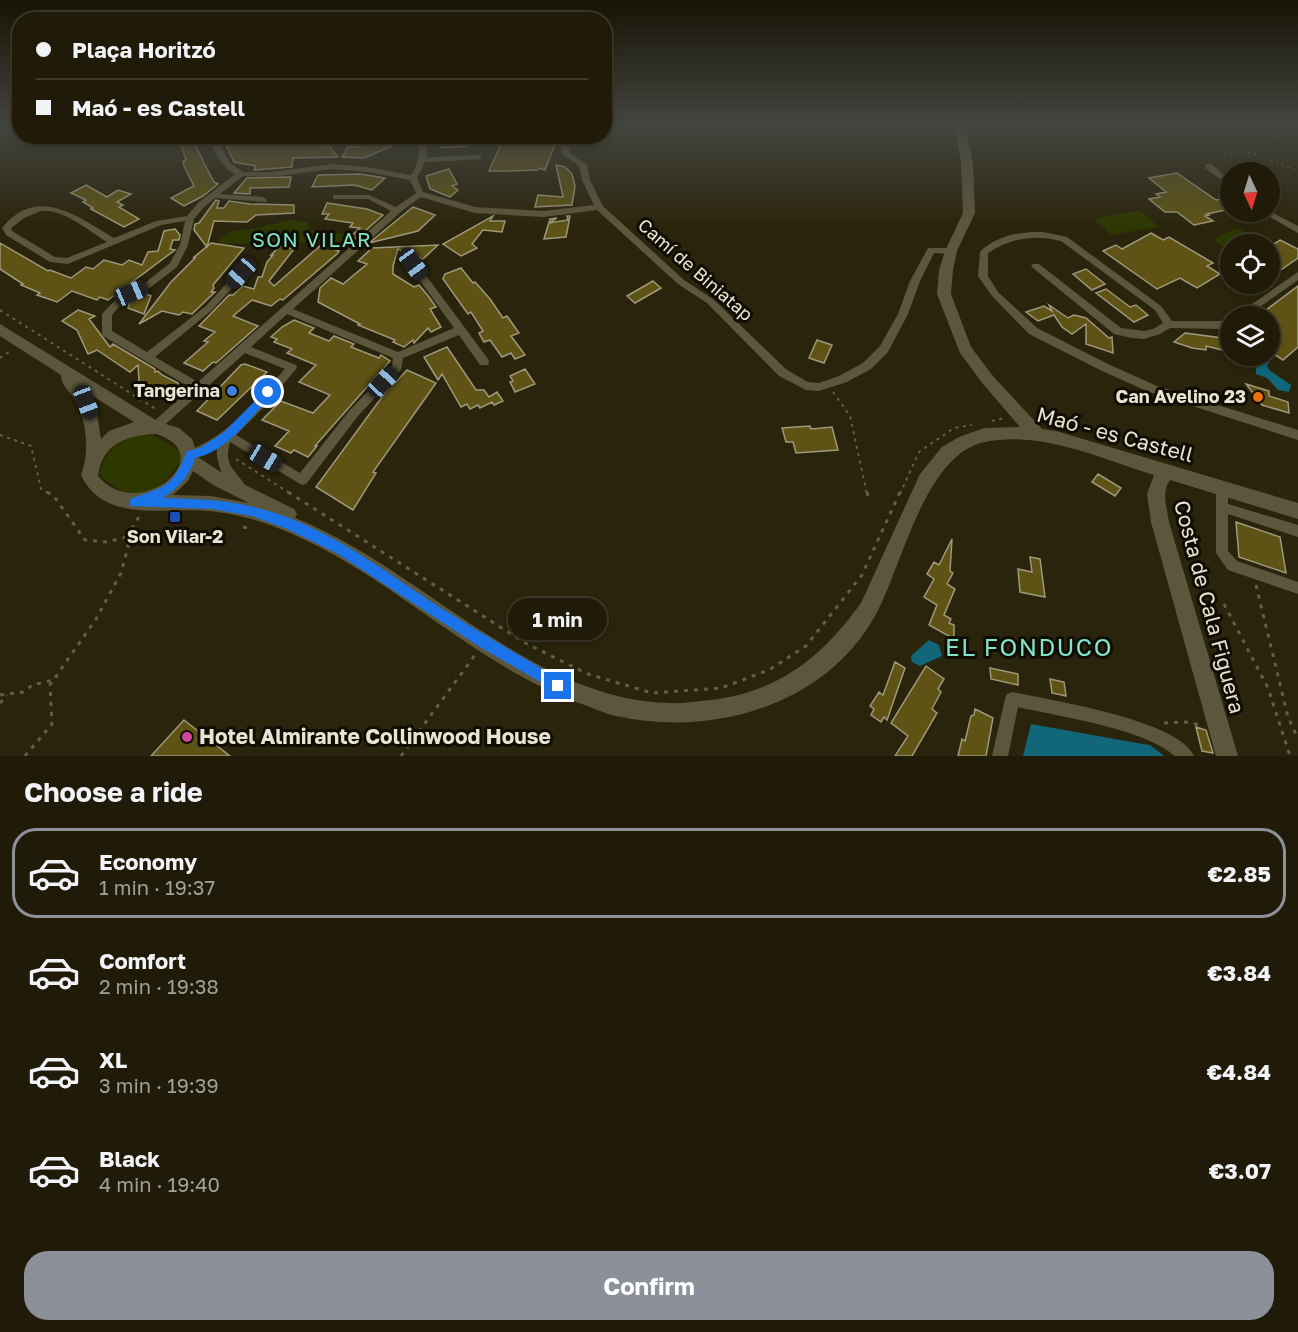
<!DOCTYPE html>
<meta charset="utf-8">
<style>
body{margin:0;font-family:"Golos Text",sans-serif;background:#272412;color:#f1f3f6;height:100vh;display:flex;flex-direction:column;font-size:22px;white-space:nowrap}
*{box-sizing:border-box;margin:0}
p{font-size:20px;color:#a1a19c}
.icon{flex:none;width:33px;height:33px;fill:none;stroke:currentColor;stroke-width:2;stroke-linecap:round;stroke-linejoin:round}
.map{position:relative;height:756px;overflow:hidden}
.drawer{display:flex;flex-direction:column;background:#1f1b08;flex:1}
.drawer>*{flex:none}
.top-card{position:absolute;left:12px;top:12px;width:600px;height:132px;border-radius:24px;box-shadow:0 3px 9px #0003,0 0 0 2px #3c3929;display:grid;align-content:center;height:132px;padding:0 24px;background:#1f1b08}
.needle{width:39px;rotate:176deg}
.tools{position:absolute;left:1220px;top:162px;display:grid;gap:12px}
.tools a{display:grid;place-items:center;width:60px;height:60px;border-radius:50%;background:#1f1b08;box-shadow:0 3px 9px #0003,0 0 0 2px #3c3929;font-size:30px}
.end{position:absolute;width:27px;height:27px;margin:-14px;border:8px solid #1a73e8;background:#fff;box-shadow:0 0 0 3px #fff}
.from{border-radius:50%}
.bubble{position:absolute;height:42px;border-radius:21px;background:#1f1b08;box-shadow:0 3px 9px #0003,0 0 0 2px #3c3929;font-size:20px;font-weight:700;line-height:42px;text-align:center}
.car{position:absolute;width:18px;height:36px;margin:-18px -9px;border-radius:8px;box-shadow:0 0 4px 2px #0007;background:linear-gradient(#222 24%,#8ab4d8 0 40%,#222 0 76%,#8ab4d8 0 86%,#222 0)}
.top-card b{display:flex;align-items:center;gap:21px;height:57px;font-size:22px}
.top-card b+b{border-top:2px solid #3c3929}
.top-card i{width:15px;height:15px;background:#f1f3f6}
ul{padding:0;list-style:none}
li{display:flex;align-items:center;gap:18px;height:90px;margin:0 12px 9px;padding:0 12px;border:3px solid transparent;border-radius:24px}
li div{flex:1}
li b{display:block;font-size:22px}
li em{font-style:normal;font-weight:700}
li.active{border-color:#8c9099}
li>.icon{width:54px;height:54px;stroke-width:1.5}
h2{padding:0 24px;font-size:27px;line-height:72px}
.action{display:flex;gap:12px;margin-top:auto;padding:12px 24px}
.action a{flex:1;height:69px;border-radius:24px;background:#8c9099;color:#fff;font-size:24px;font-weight:700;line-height:69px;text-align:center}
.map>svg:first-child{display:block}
</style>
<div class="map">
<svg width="1298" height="756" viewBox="0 0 1298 756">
<rect width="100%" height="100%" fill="#29240b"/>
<path fill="#2c3800" d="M1140,210L1159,227L1112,235L1094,219Z
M289,220L308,222L309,230L345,234V240L353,243L347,247L324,242L221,244L219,239L231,231L254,229Z
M1237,228L1253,237L1237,244H1230L1228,249L1213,240Z
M141,434L153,435L179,450L181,460C158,498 132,506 99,474C106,450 118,441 141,434Z"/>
<path fill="#12667a" d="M1261,356L1270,361L1267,366L1269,370L1291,385L1289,392L1278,390L1267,378L1256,374V368L1261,365L1259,358Z
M929,640L939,645L942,656L920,666L912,662L911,656Z
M1031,724L1143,744L1150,745L1164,756H1023Z"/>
<path fill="#5e5315" stroke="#9e987c" stroke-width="1.5" d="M178,136H191L204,163L214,182L218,184L203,196L184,206L171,198L194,186L184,166L183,161L186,160Z
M222,136H239V139L257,144L266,136H315L320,147L327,144L338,157L293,158L292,167L254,170L256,166L234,162Z
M375,136L413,137L364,158L342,157L348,147H361Z
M442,136H469L468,146L441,148Z
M558,136L545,170L539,168L538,170L509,171H489L504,137Z
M556,165L565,167L572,174L575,186L572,205L535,207L538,195L563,197Z
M449,169L457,184L452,186L458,190L450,197L430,189L426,176Z
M1177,173L1216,200L1223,199L1230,204V209L1207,214L1209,215L1205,216L1213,221L1194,225L1177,212H1165L1149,199L1160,197L1156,194L1166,192L1149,178Z
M360,174L385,178L372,190L354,185L312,187L318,175Z
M291,177L289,187L250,188V194L234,193L247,178Z
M86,185L107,197L118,190L131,194L117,202L123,205L119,207L139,219L124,227L91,209L93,208L83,202L86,200L71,193Z
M216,200L219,201L217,208H224L229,201L250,204L294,205V213L256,215L247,222L214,221L207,247L194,230L195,224L199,223Z
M327,203L367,209L383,215L356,239L350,237L360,228L350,227L353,223L325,219L329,214H322Z
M413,207L435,215L418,231L369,243Z
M493,216L490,221H505L502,232L483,230L472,244L477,248L461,256L443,244Z
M567,216H570L566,237L544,239L550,219L557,218L549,223L568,220Z
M175,229L180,235L179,240H173L170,249L175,250L108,300L100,297L97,300L72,291L57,302L37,295L40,293L21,285L23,284L0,269V243L48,271L50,270L71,278L86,267L93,269L104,260L122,265L129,260L142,265L148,252L158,251L164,231Z
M1151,233L1163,240L1169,237L1213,263L1207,266L1220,274L1197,288L1180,278L1157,289L1103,251L1116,245L1122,249Z
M1280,240L1298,249V258L1269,278V247Z
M211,243L244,248L213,285L214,288L211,292H215L192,314L183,312L179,315L162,311L139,324L171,282L196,257L193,258Z
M321,245L339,251L337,254L283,300L280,299L271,306L252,300L233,316L258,326L216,363L213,362L203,371L184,363L208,342L204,341L215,332L199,326L229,295H233L243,286L254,289L258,277H262L267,262L273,255H271L280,246L294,249L269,281L274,286Z
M438,245L423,259L398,249L393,266V274L414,287L419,285L429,297L436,307L430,309L441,327L431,332L428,328L414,343L413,340L404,347L393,342L395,340L358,325L360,324L318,302L320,288L331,278L343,284L367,264L358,261L372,248Z
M461,268L473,283L475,282L490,299L503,318L507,316L519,333L511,336L525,355L515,359L511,353L502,357L490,340L484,342L479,333L483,331L471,312L468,314L443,279L445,274Z
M1086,269L1105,284L1092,290L1073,274Z
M653,281L661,288L635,303L627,296Z
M1298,286V347L1283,360L1269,351V316H1258Z
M1106,289L1130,307L1136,305L1148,315L1134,322L1096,293Z
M144,293L151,296L144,314L128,308L131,300Z
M1049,305L1068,318L1074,315L1086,318L1109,338L1112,337L1113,353L1086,344V324L1072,334L1062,327L1054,315L1038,321L1026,312L1044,306L1052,311Z
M78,310L95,316L89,319L110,347L113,344L155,369V372L158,371L162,375L178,383L179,389L183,392L176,399L165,393L146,399L140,395L138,365L130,372L97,350L88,354L77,330L62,321Z
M294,320L314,328L309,333L329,341L334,336L354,344L351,347L379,358L381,355L390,361L315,446H317L308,457L294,450L291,453L275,446L289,431L262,420L281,401L313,413L330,395L299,382L316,365L287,353L292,349L274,342L277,339L271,337L282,327Z
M1185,333L1230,339V352L1206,346V350L1192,348L1174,342Z
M817,340L832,345L824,363L809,358Z
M447,347L476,390H484L489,397L497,392L503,401L494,405L492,402L480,408L478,405L470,409L467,404L461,407L442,374L438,380L424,357Z
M245,364L267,372L217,420L197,411L241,365Z
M525,369L535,384L515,392L510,382L513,381L510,376Z
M407,370L436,383L373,472L376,473L353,510L316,487L393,382L395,380V383Z
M1246,384L1269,391V396L1288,402L1289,413L1262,405Z
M810,426L811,429L832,427L838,450L796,453L793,442H786L782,428Z
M1098,474L1121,488L1115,496L1092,482Z
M1236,522L1280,537L1286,573L1239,557Z
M952,539L950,571L953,573L947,584L955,589L944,615L951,619L949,623L954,625V639L929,625L937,605L924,597L934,579L927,574L934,562L939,565Z
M1030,557L1040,559L1045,597L1020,592L1018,569L1032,572Z
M895,662L905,668L887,720L884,717L881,722L871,715L874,709L870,706L879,692L883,695Z
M926,666L944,679L938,689L941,692L932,709L937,713L912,756H895L908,736L891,723Z
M990,668L1018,674V685L991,679Z
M1050,679L1064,682L1066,696L1052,693Z
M975,709L993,718L986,756H958L962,739L965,741L971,716L974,715Z
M184,720L230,756H151Z
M1196,727L1206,730L1213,753L1202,751Z"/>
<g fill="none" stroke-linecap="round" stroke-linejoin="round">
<path stroke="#635e48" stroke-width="1.5" stroke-dasharray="2 4" stroke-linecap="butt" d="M1254,154L1298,171
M1212,157L1243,152L1254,154L1258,141L1268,135L1298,142"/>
<path stroke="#635e48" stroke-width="2" stroke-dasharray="3 4.5" stroke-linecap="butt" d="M0,310L157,410
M0,358L10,351
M833,392L850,416L867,494
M992,421L1004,418
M0,435L31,446L41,489L50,494
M236,459L291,494
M900,494L919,452L954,428L972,425"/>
<path stroke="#635e48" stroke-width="3" stroke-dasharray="4 6" stroke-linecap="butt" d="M47,492L53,495L85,540L107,542L127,537
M288,492L527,644L588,674L652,693L721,688L769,670L806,646L862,575L900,492
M867,492L869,501
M243,527L249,528
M1256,585L1288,717L1298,739
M1224,604L1268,688L1290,756
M0,695L24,692L32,685L54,680
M0,703L7,695
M1164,723L1185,722L1200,725
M25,756L52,724L50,685L96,619L121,573L128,547L127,537L140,515
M401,756L475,655"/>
<path stroke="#5c573c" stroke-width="4.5" d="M423,160L479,157"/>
<path fill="#5c573c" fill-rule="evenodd" d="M207,136H215L230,163L243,172H271L333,164L367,167L411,175C419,162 422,151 415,136H423C430,153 426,163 417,178L423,192L475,207L544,211L594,205L582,180L579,166L562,154L561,147L567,136H574L569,147L570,153L587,165L590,180L603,206L684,280L713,299L787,370L808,382L819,383L839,376L863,363L880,346L898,314L910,281L928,248H951L955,251L951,254L934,253L920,281L908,314L888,352L871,369L847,382L819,391L806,390L779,376L707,303L678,284L597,210L544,217L475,213L421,197L403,210L293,309L398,352L454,328L408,264L410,262H416L488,359L489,362L488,365H480L459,335L403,358L401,370L358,416L306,484L302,485L230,442C223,467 236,469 246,487L244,491C227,495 215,462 217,448C209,453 197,460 187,457L185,454L187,451C229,436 255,401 285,369L245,353L160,429L156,430L152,429L150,426L152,423L191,388L103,336L102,333V314L118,297L145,283L170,263L180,245L185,221L161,225L68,264L50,262L6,235L2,228C37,184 78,217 114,238L156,221L187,216L198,203L235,174C221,167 214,151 207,136ZM333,169L367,172L410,180L416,193L396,207L369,195H333V199H368L391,211L198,382L155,357L212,310L244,275L246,273L244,271H238L206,306L147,352L112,331V315L124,301L151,287L177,267L188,245L194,219L204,207L215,198L266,202L267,200L263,197L220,194L243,176L271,177ZM41,211C64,209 87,230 107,242L67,258L55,257L12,231L11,228L24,218ZM287,314L393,358L392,366L350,410L300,473L236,435L262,409L297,368L296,365L251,347Z
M1205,164H1211L1230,180V186L1205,168Z
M1269,211L1298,226V233L1261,212Z
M1043,232L1067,237L1161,306L1172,321H1222L1230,319V327L1222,329L1170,328L1160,334L1144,339L1132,338L1114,334L1033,268L1031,266L1033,264H1039L1121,328L1144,331L1153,329L1163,323L1155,310L1061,241C1034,234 1011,238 988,253V276L998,292L1037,328L1108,364L1157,386L1298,430V440L1149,392L1100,370L1029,334L992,296L978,276L980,252C995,236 1021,231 1043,232Z
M1298,272V280L1247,316H1236L1238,314Z
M1222,483L1226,484L1228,488V504L1298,525V537L1228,514V551L1237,561L1298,582V594L1228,570L1216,553V488L1218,484Z
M1012,692C1049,700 1179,720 1194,756H1175C1143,728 1060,717 1018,707L1008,756H992L1005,699L1007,694Z"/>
<path fill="#5c573c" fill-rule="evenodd" d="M955,124H965L973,164L975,213L957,251L953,270L951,294L971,347L993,376L1042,429L1056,431L1298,503V519L1170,480C1161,492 1167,508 1169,522L1238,756H1216L1151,522L1147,494L1154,475C1102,459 1041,430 985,442C924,454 902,568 875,616C824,707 711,737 616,716C603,713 591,707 579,703C473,664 393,577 290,533C264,521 237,514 209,511C165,507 104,524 81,475C90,452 87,420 74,398C69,391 60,383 61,375L0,336V324L159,422L179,428L192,439L198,457L225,475L294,509L297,514L295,518C419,567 531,700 669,703C680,704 691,702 701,701C774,695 819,661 861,603L920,474L942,447L959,437L984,428L1020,427L983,384L960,353L937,294L939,270L945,251L963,213L961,164ZM85,391L134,422L109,431L101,439L97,414ZM156,434C222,454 139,525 98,476C102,444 127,435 156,434ZM193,471L213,485L249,503L211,496L173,495L188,481Z"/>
</g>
<linearGradient id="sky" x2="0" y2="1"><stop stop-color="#171406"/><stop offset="0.54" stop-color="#43453f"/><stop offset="1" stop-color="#43453f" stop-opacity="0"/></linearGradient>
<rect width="1298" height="230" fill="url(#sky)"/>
<path fill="#1a73e8" d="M268,388L272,389V395C251,417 227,452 195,458C190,476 179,487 163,498C193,499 221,499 249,506C316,520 375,564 430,601C474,629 518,655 563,681L565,686L563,690L558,692L554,690L480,647L338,554L287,529L252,516L212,509L130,506V499C166,486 172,488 187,451L200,448L224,432Z"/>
<circle fill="#3f7fe0" stroke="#100e04" stroke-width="2" cx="232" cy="391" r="6"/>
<circle fill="#e8710a" stroke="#100e04" stroke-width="2" cx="1258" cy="397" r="6"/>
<rect fill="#1a4fb4" stroke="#100e04" stroke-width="2" x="169" y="511" width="12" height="12" rx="3"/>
<circle fill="#d1479c" stroke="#100e04" stroke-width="2" cx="187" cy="737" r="6"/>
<g text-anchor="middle" stroke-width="6" stroke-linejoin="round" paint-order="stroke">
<g font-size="18" fill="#e7e4d4" stroke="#100e04">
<text transform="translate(695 270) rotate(41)" y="6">Camí de Biniatap</text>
</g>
<g font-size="18" font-weight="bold" fill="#e7e4d4" stroke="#100e04" text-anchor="end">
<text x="220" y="397">Tangerina</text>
<text x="1246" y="403">Can Avelino 23</text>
<text x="175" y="543" text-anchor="middle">Son Vilar-2</text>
</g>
<g font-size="20" letter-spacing="1.5" fill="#82e4cb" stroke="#100e04">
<text x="312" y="247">SON VILAR</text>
</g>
<g font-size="21" fill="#e7e4d4" stroke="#100e04">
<text transform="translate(1115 435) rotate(15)" y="7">Maó - es Castell</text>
<text transform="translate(1209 607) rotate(75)" y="7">Costa de Cala Figuera</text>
</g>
<g font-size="21" font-weight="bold" fill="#e7e4d4" stroke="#100e04" text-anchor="start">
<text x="199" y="744">Hotel Almirante Collinwood House</text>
</g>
<g font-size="24" letter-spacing="1.5" fill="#82e4cb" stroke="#100e04">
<text x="1029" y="656">EL FONDUCO</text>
</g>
</g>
</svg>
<div class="tools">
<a><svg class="needle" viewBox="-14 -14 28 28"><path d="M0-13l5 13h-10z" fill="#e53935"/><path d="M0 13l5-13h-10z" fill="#a1a19c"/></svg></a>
<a><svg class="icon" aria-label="locate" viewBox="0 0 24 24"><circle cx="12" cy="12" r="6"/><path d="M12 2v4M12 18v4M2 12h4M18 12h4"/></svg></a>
<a><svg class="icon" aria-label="layers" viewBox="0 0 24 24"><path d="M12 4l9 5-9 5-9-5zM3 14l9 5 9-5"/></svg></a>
</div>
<i class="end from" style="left:268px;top:392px"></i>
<i class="end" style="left:558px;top:686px"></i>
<div class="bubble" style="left:508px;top:598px;width:99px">1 min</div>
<i class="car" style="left:413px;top:264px;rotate:144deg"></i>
<i class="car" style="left:241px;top:273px;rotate:222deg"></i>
<i class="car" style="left:131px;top:293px;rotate:67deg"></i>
<i class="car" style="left:383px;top:382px;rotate:43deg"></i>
<i class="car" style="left:86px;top:402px;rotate:159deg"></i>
<i class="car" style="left:265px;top:458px;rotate:121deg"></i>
<div class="top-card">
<b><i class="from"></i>Plaça Horitzó</b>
<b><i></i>Maó - es Castell</b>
</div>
</div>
<section class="drawer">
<h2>Choose a ride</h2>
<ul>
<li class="active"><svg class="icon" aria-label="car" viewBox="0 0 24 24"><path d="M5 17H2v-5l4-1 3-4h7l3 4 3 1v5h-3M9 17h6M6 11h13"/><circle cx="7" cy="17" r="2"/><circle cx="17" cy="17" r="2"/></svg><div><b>Economy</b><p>1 min · 19:37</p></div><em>€2.85</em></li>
<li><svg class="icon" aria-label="car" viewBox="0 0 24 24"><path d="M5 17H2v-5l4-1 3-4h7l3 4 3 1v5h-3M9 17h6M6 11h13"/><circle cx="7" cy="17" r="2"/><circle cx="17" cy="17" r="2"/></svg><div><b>Comfort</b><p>2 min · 19:38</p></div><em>€3.84</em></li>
<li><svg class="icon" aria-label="car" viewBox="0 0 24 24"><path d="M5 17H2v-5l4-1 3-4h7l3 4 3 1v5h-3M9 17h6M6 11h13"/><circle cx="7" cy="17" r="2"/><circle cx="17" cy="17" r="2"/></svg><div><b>XL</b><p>3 min · 19:39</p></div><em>€4.84</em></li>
<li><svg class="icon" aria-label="car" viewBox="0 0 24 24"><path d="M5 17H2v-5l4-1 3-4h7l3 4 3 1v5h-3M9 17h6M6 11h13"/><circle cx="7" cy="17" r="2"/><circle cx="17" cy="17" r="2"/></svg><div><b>Black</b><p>4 min · 19:40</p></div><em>€3.07</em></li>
</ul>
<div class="action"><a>Confirm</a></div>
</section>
